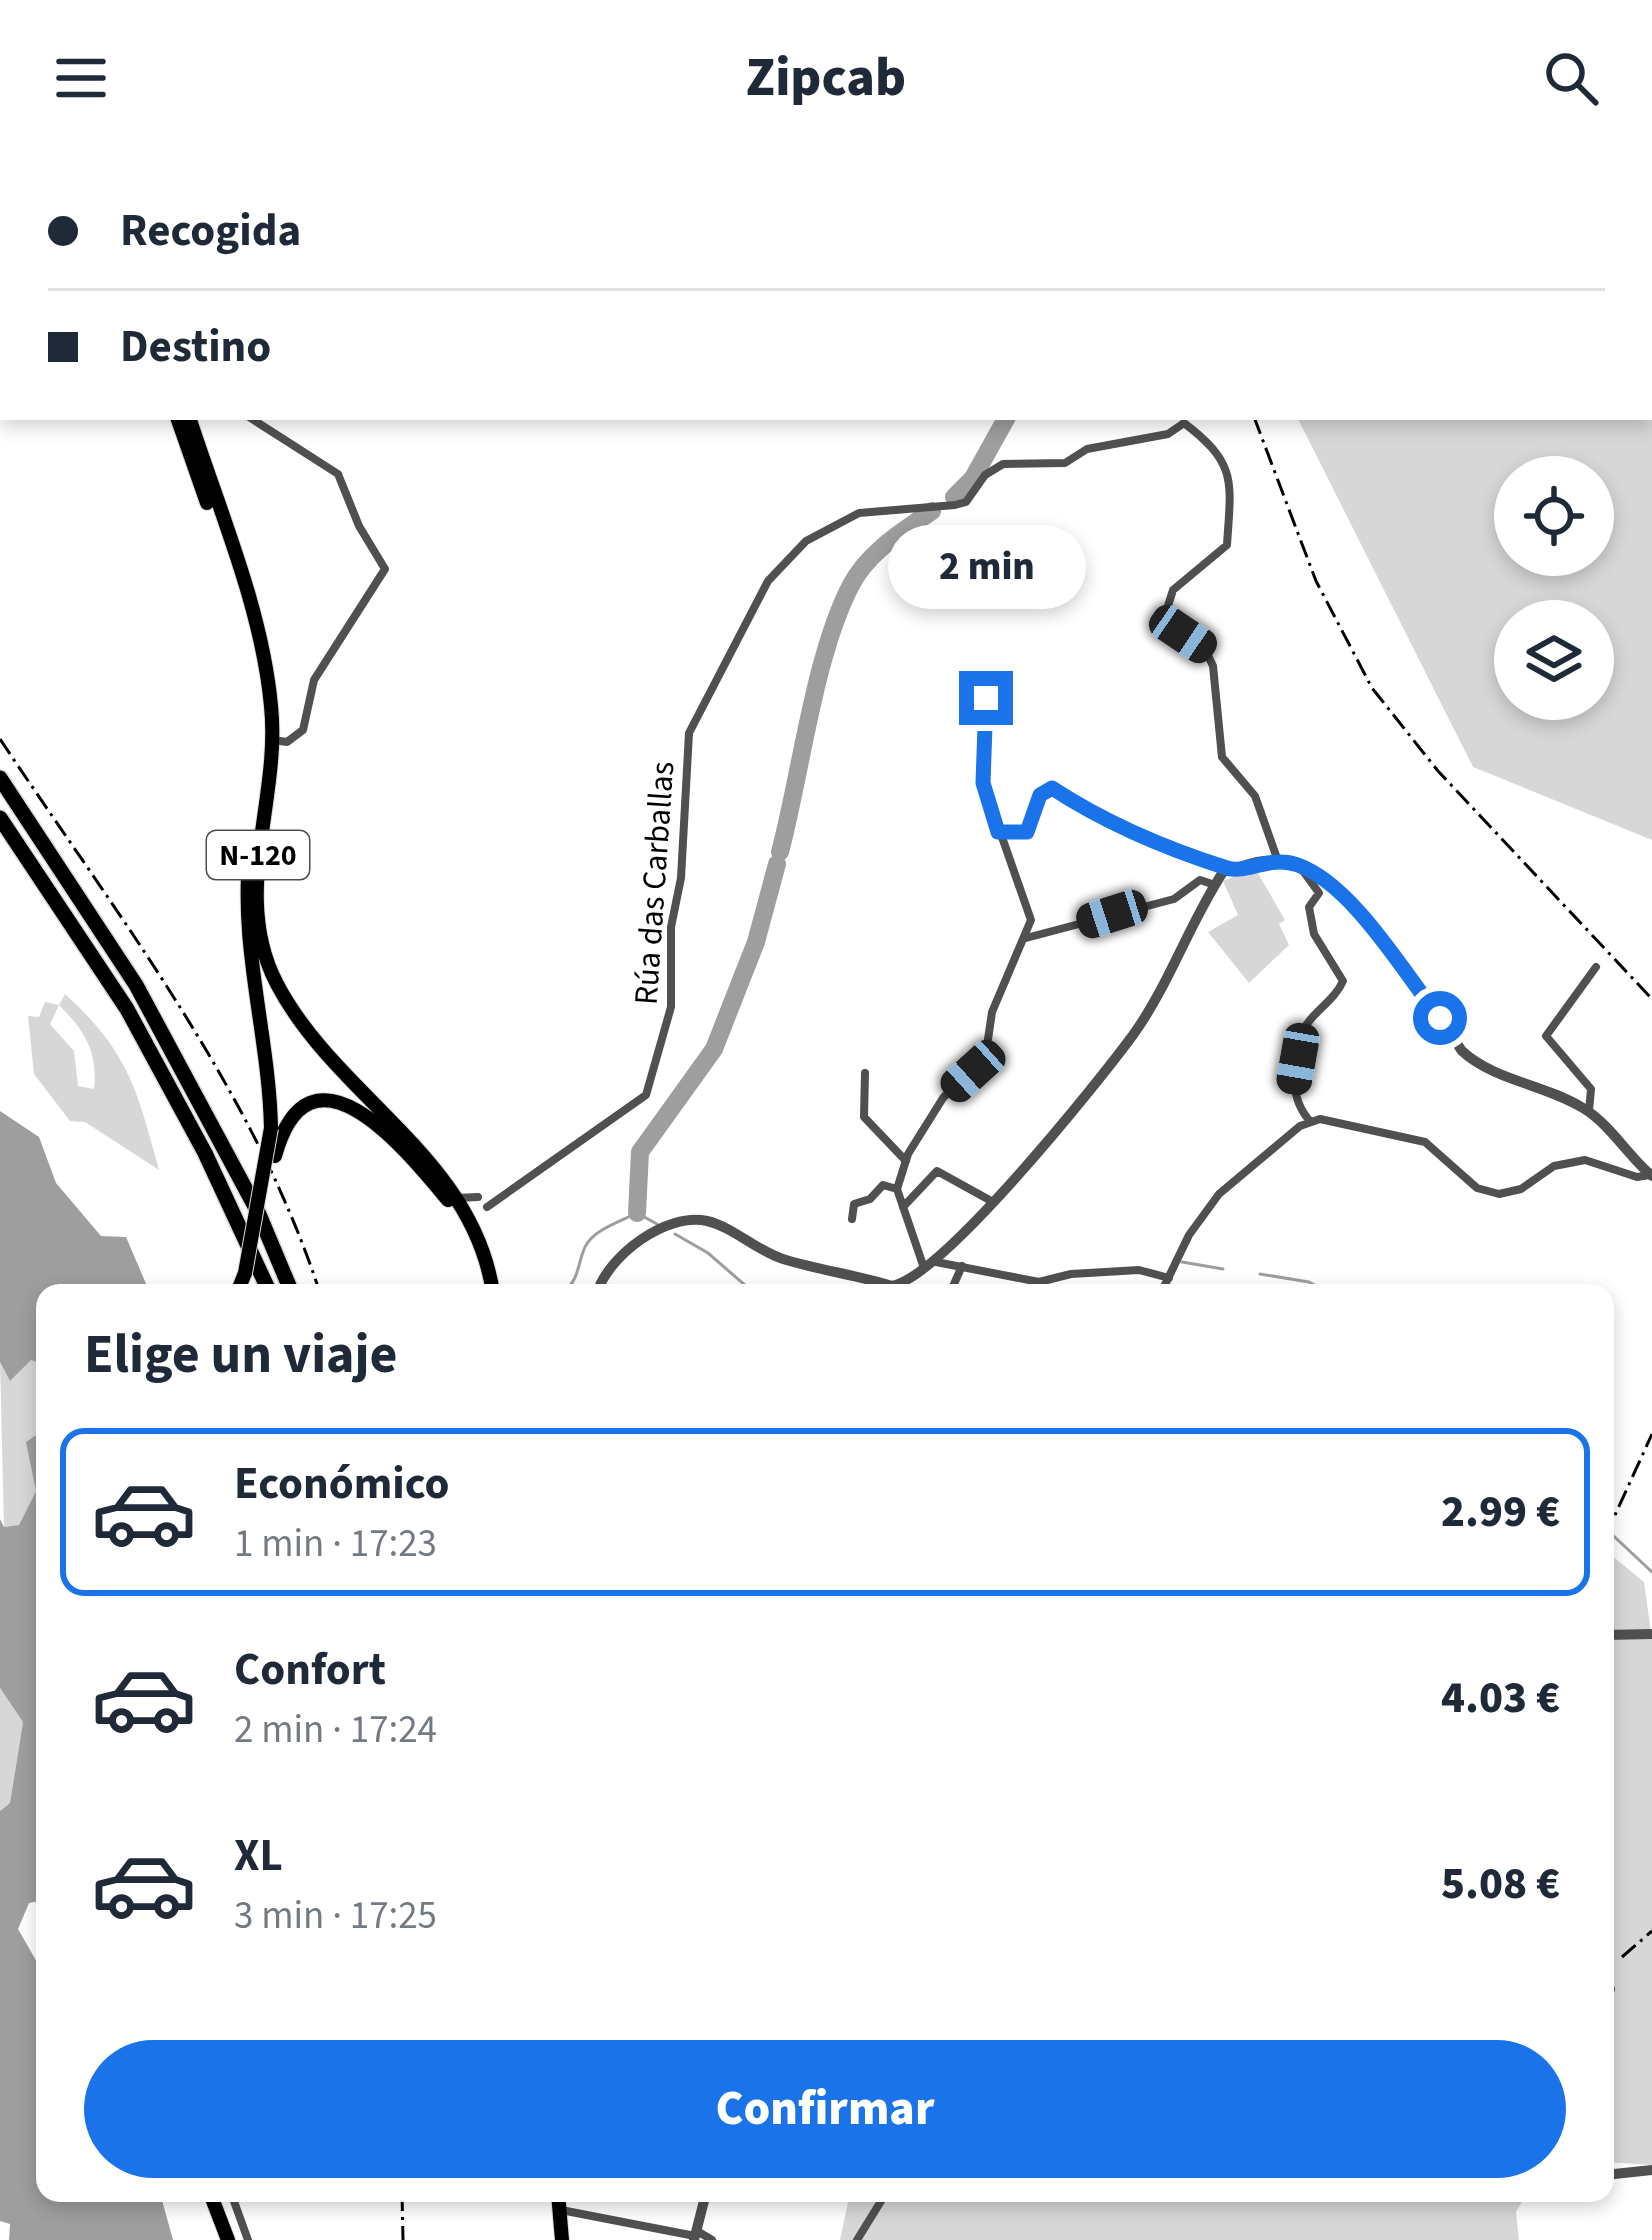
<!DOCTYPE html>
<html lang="es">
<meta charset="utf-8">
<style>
body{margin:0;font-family:"Source Sans 3",sans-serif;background:#f6f6f7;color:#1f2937;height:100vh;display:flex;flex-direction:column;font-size:45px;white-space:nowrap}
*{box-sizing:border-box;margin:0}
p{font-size:39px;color:#747a83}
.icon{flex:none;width:66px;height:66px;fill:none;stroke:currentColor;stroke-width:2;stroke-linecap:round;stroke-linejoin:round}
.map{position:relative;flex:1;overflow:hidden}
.panel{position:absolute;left:36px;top:1128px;width:1578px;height:918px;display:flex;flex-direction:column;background:#fff;border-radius:24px;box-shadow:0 6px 18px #0003}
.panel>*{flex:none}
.guide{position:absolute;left:0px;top:0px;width:1653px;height:264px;box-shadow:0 6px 18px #0003;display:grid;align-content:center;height:264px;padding:0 48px;background:#fff}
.tools{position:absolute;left:1494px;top:300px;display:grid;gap:24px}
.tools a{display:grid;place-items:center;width:120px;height:120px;border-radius:50%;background:#fff;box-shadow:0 6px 18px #0003;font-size:60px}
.end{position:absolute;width:54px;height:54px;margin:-27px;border:15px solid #1a73e8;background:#fff;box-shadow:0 0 0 6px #fff}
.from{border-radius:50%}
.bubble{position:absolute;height:84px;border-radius:42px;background:#fff;box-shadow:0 6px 18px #0003;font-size:39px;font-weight:800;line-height:84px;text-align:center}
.car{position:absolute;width:36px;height:72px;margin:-36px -18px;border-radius:15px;box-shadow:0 0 9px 3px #0007;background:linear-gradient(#222 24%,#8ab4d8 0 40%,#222 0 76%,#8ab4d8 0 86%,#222 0)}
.guide b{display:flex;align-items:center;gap:42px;height:114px;font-size:45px}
.guide b+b{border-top:3px solid #e0e1e3}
.guide i{width:30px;height:30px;background:#1f2937}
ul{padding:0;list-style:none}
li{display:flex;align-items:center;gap:36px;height:168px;margin:0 24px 18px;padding:0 24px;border:6px solid transparent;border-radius:24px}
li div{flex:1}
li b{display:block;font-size:45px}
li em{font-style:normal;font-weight:800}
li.selected{border-color:#1a73e8}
li>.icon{width:108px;height:108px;stroke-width:1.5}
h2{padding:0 48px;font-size:54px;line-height:144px}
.button{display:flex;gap:24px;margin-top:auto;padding:24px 48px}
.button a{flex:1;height:138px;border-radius:72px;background:#1a73e8;color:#fff;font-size:48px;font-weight:800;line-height:138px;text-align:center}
header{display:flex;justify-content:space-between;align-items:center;height:156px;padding:0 48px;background:#fff;font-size:54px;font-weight:800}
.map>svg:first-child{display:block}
</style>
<header><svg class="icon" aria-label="menu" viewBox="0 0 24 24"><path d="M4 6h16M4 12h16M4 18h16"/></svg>Zipcab<svg class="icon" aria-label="search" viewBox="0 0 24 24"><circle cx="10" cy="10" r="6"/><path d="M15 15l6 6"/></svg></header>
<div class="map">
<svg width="1652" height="2084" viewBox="0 0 1652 2084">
<rect width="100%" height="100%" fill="#fff"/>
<path fill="#d7d7d7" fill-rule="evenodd" d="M1190,0H1652V684L1473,611L1297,261H1650V3ZM1515,321H1593V399H1515ZM1593,465V543H1515V465Z
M1255,712L1285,764L1279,768L1289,789L1249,827L1208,776L1238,759L1223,725Z
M65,838C129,896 137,934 159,1014L85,966L70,965L34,918L28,860L39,861L45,846L59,849ZM59,849C85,875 98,896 94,933L78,930L74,895L50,868Z
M31,1203L45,1209V1273L27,1286L36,1335L19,1369L4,1371L0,1206L10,1225Z
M1605,1394L1644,1426L1652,1484V2009L1605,2006Z
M0,1532L23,1566L10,1647L0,1655Z
M850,2037H1527L1516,2056L1519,2084H840Z"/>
<path fill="#9e9e9e" d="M0,955L39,981L56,1027L101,1080L126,1081L150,1137H45V1209L31,1204L10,1225L0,1206Z
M45,1273V1744L29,1747L18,1773L45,1820V2037H160L173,2084H9L10,2068L0,2065V1655L10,1647L23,1566L0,1532V1363L4,1371L19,1369L36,1335L26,1286Z"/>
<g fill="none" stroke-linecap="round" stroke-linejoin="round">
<path stroke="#9e9e9e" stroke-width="3" d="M675,1078L708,1097L754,1137
M1182,1106L1223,1113
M1260,1118L1309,1126L1329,1137
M564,1137C580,1121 577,1109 585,1091C593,1074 621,1065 637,1057L657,1068
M1605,1372L1652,1416"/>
<path stroke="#9e9e9e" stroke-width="18" d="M954,341L973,322L1007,261
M780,696C801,617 814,500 851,429C868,396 903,375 932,355
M637,1057L640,996L714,893L756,786L777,708"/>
<g stroke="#dbdbdb" stroke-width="16">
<path id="trunk" d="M100,0V3
M111,0V3
M177,261L207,347
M189,261C219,354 262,452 271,550C281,643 230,739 277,828C336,941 473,1001 493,1137
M250,696C239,789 269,879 271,972
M275,1000C310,873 408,996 448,1044
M237,1137L245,1117
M210,2037L228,2084
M558,2037L562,2084"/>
</g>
<g stroke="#dbdbdb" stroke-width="18">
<path id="motorway" d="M0,622L136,829L258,1056L292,1137
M0,662L127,853L205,997L270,1137"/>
</g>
<path stroke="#505050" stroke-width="8" d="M249,261L338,318L359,370L385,413L314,524L303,574L287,586L273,584
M998,676H1027L1040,639L1052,632L1096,661L1230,713
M1303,715L1319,737L1309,751L1314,778L1343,825C1334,846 1310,857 1302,877C1291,906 1289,944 1311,966
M1026,782L1174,743L1200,724L1215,729
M865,917L864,961L906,1005
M1589,955L1591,933L1546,880L1596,811
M456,1042L478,1041
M487,1051L646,939L671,851V771L681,722L689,577L768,425L806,385L859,357L955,349L966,346L985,319L1003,308L1065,307L1087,293L1168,278L1184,267C1238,308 1231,326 1227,389L1173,434L1166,456L1172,467L1205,493L1213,510L1222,601L1255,640L1278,705
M903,1051L937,1015L993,1046
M852,1063L854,1048L870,1043L883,1029L897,1033
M936,1106L1039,1126L1071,1118L1139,1114L1169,1122
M924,1112L897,1033L908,998L943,942L986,897L992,856L1031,764L983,627L986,542
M950,1137L962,1110
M1161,1137L1189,1079L1219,1038L1300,970L1320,963L1425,986L1477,1032L1499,1038L1521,1033L1554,1010L1585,1004L1637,1021L1649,1019
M1605,1834L1611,1833
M231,2037L248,2084
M561,2054L695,2080
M697,2075L712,2084
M857,2084L886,2037"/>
<path stroke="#505050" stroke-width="10" d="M597,1137C608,1100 666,1056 707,1065C733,1071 757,1095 783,1103C818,1114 857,1119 892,1130C943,1120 1096,929 1133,879C1169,829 1189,768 1223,716C1239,712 1260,702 1277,705C1348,715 1424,838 1462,895C1495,925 1544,928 1583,952C1610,968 1628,1000 1652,1020
M1605,1479L1652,1478
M1605,2019L1652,2014
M694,2084L706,2037"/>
<use href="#trunk" stroke="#000" stroke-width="14"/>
<use href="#motorway" stroke="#000" stroke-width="15"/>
<path stroke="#000" stroke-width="3" stroke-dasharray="18 6 3 6" stroke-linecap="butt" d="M1113,0L1116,3
M1254,261L1316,425L1372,532L1438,615L1652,843
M0,583C117,759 254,934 320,1137
M1605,1381L1652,1278
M1622,1801L1652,1775
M402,2037L403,2084"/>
<g stroke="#dbdbdb" stroke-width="16" stroke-linecap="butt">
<path id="trunk-bridge" d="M245,1117L271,972"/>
</g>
<use href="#trunk-bridge" stroke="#000" stroke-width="14"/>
</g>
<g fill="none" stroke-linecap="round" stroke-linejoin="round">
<path stroke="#1a73e8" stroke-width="15" d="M986,542L983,627L998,676H1027L1040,639L1052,632C1104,666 1167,693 1227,712C1247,718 1269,699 1298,709C1353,729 1404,817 1440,862"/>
</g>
<g text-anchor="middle" stroke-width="9" stroke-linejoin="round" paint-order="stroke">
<rect fill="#fff" stroke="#4c4c4c" stroke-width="3" x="207" y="675" width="102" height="48" rx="9"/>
<g font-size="30" font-weight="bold" fill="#000">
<text x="258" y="709">N-120</text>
</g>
<g font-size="33" fill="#000" stroke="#fff">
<text transform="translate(653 727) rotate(-86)" y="12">Rúa das Carballas</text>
</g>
</g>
</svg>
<div class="tools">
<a><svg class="icon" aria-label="locate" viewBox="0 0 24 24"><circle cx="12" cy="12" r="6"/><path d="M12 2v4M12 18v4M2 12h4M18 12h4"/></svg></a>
<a><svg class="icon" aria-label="layers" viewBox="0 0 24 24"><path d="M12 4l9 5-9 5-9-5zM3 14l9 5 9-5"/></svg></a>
</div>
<i class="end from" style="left:1440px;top:862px"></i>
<i class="end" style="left:986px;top:542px"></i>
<div class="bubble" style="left:888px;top:369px;width:198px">2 min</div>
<i class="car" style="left:1183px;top:478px;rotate:124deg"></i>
<i class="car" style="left:1112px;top:758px;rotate:252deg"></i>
<i class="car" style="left:1298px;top:903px;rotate:190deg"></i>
<i class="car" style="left:973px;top:915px;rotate:228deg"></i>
<div class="guide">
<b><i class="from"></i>Recogida</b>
<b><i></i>Destino</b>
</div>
<section class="panel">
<h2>Elige un viaje</h2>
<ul>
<li class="selected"><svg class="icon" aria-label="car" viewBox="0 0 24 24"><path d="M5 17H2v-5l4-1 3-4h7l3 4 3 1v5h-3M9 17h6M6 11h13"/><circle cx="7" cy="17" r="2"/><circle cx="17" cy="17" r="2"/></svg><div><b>Económico</b><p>1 min · 17:23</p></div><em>2.99 €</em></li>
<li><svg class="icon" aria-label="car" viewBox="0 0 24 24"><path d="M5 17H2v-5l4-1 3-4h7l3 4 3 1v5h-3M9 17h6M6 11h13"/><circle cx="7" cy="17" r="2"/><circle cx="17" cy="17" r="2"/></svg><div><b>Confort</b><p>2 min · 17:24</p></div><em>4.03 €</em></li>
<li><svg class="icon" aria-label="car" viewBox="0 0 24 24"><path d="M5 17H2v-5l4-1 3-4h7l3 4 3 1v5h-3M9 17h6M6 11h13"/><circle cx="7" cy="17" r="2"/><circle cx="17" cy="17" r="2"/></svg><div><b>XL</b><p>3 min · 17:25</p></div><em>5.08 €</em></li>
</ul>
<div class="button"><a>Confirmar</a></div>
</section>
</div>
